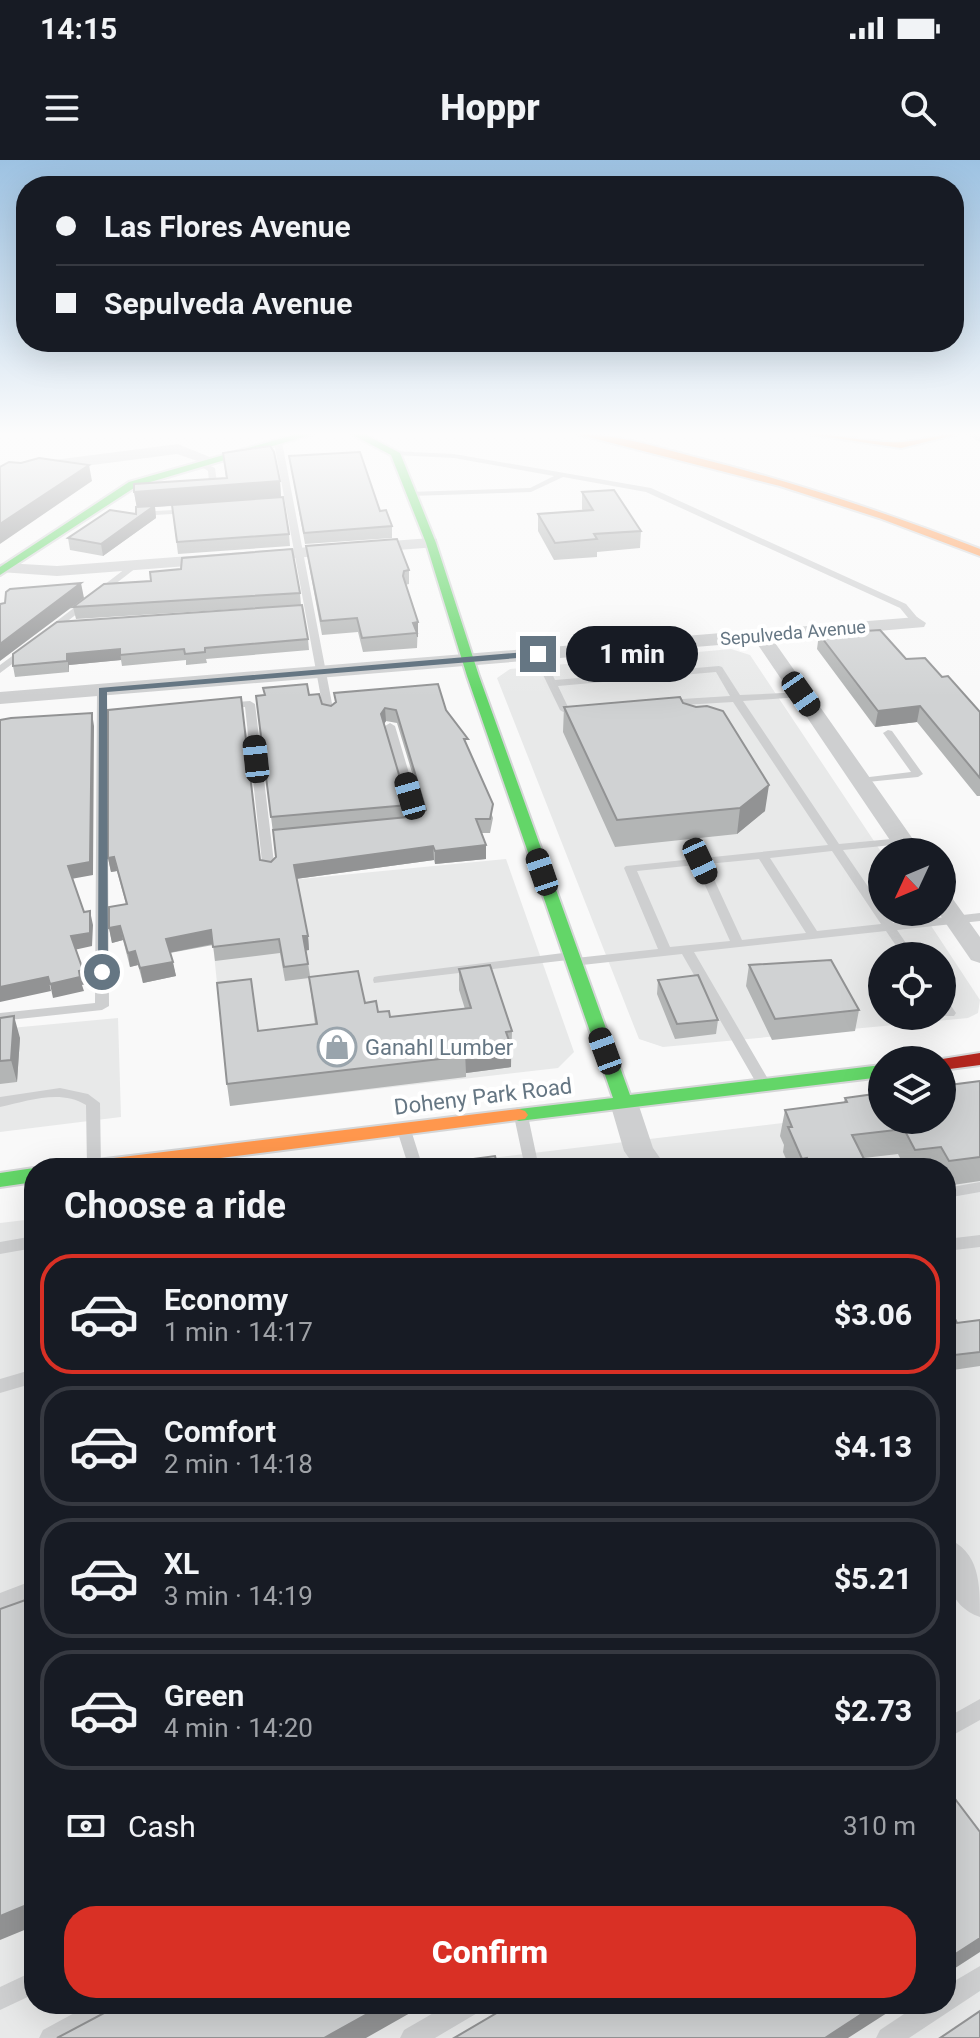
<!DOCTYPE html>
<meta charset="utf-8">
<style>
body{margin:0;font-family:Roboto,sans-serif;background:#242831;color:#f1f3f6;height:100vh;display:flex;flex-direction:column;font-size:30px;white-space:nowrap}
*{box-sizing:border-box;margin:0}
p{font-size:26px;color:#9ea1a6}
.icon{flex:none;width:44px;height:44px;fill:none;stroke:currentColor;stroke-width:2;stroke-linecap:round;stroke-linejoin:round}
.map{position:relative;flex:1;overflow:hidden}
.panel{position:absolute;left:24px;top:998px;width:932px;height:856px;display:flex;flex-direction:column;background:#171b24;border-radius:32px;box-shadow:0 8px 32px #0002}
.panel>*{flex:none}
.top-card{position:absolute;left:16px;top:16px;width:948px;height:176px;border-radius:32px;box-shadow:0 8px 32px #0002;display:grid;align-content:center;height:176px;padding:0 40px;background:#171b24}
.needle{width:52px;rotate:226deg}
.tools{position:absolute;left:868px;top:678px;display:grid;gap:16px}
.tools a{display:grid;place-items:center;width:88px;height:88px;border-radius:50%;background:#171b24;box-shadow:0 8px 32px #0002;font-size:40px}
.end{position:absolute;width:36px;height:36px;margin:-18px;border:10px solid #657683;background:#fff;box-shadow:0 0 0 4px #fff}
.from{border-radius:50%}
.bubble{position:absolute;height:56px;border-radius:28px;background:#171b24;box-shadow:0 8px 32px #0002;font-size:26px;font-weight:800;line-height:56px;text-align:center}
.car{position:absolute;width:24px;height:48px;margin:-24px -12px;border-radius:10px;box-shadow:0 0 6px 2px #0007;background:linear-gradient(#222 24%,#8ab4d8 0 40%,#222 0 76%,#8ab4d8 0 86%,#222 0)}
.top-card b{display:flex;align-items:center;gap:28px;height:76px;font-size:30px}
.top-card b+b{border-top:2px solid #363941}
.top-card i{width:20px;height:20px;background:#f1f3f6}
ul{padding:0;list-style:none}
li{display:flex;align-items:center;gap:24px;height:120px;margin:0 16px 12px;padding:0 24px;border:4px solid #363941;border-radius:32px}
li div{flex:1}
li b{display:block;font-size:30px}
li em{font-style:normal;font-weight:800}
li.active{border-color:#d93025}
li>.icon{width:72px;height:72px;stroke-width:1.5}
h2{padding:0 40px;font-size:36px;line-height:96px}
.pay{display:flex;align-items:center;gap:20px;height:88px;padding:0 40px;font-size:30px}
.pay p{margin-inline-start:auto}
.action{display:flex;gap:16px;margin-top:auto;padding:16px 40px}
.action a{flex:1;height:92px;border-radius:32px;background:#d93025;color:#fff;font-size:32px;font-weight:800;line-height:92px;text-align:center}
.status{display:flex;justify-content:space-between;align-items:center;height:56px;padding:0 40px;background:#171b24;direction:ltr}
.status svg{height:22px;fill:currentColor}
header{display:flex;justify-content:space-between;align-items:center;height:104px;padding:0 40px;background:#171b24;font-size:36px;font-weight:800}
.map>svg:first-child{display:block}
</style>
<div class="status"><b>14:15</b><svg viewBox="0 0 49 12"><path d="M0 12V9h3v3zM5 12V6h3v6zM10 12V3h3v9zM15 12V0h3v12zM26 1h20v11H26zM47 4h2v5h-2z"/></svg></div>
<header><svg class="icon" aria-label="menu" viewBox="0 0 24 24"><path d="M4 6h16M4 12h16M4 18h16"/></svg>Hoppr<svg class="icon" aria-label="search" viewBox="0 0 24 24"><circle cx="10" cy="10" r="6"/><path d="M15 15l6 6"/></svg></header>
<div class="map">
<svg width="980" height="1878" viewBox="0 0 980 1878">
<rect width="100%" height="100%" fill="#f9f9f9"/>
<path fill="#e8e9e9" fill-rule="evenodd" d="M731,489L750,495L882,693V752H922L980,840L978,853L968,858L663,887L639,879L497,518L510,509ZM882,796H942V856H882Z
M506,699L574,892L558,908L230,946L207,728Z
M118,858L121,957L0,972V869Z
M980,939V1878H0V1063L34,1059V1844H946V1008H407L882,951V960H942Z"/>
<g fill="none" stroke-linecap="round" stroke-linejoin="round">
<g stroke="#d5d6d7" stroke-width="4">
<path id="fast" d="M297,274H313L137,326L0,415V407L129,322Z
M351,274H364L400,293L436,383L479,516L630,935L882,905V917L519,961L513,959L510,955L513,951L519,949L613,938L467,516L426,383L391,295Z
M34,1008V1022L0,1027V1013Z"/>
</g>
<g stroke="#d5d6d7" stroke-width="4">
<path id="slow" d="M577,274C618,274 659,288 698,298C794,322 888,353 980,389V396L879,358L780,326Z
M808,274C838,274 875,284 902,282C921,281 938,274 958,274L901,288Z
M519,949L525,951L528,955L525,959L142,1008H80L89,1001Z"/>
</g>
<g stroke="#d5d6d7" stroke-width="4">
<path id="jam" d="M980,893V905L942,910V900H936Z"/>
</g>
<path fill="#cecfd0" fill-rule="evenodd" d="M278,280L282,282L334,554L329,557L324,554L274,282Z
M392,291L454,294L651,328L906,444L922,463L914,465L900,448L646,332L563,317L531,332L411,336H408V332L530,328L554,316L454,298L395,295L391,293Z
M200,301L215,308L217,323L202,330L198,328L209,322L208,311L196,303Z
M192,349V353H189L138,356L134,354L138,352Z
M134,402L141,404L51,474H45V470Z
M23,488L31,490L0,513V505Z
M538,491L543,494L555,520L719,506L722,507L740,535L805,532V536L801,537L743,541L839,684L902,678L908,681L902,684L843,690L882,747V752H885L893,763L980,753V761L897,770L915,796H903L886,771L694,792L772,926L765,931L758,926L682,794L573,806L569,805L568,800L374,823L373,820L374,817L379,816L571,792L575,793L576,798L658,789L624,708L626,706L828,685L733,542L666,546L661,543L666,540L730,536L716,512L558,526L568,547L581,546L586,549C580,554 566,555 560,550L533,494ZM832,691L881,764L817,771L770,698ZM759,699L806,773L742,780L707,704ZM696,705L730,781L670,787L637,711Z
M102,527L107,530L109,846L102,850L0,861V853L95,843L97,530Z
M250,541L255,544L275,711L269,715L263,711L245,547L223,549L218,546L223,543Z
M390,563L395,566L424,664L422,666L409,668L403,665L412,661L385,566Z
M888,570L892,571L923,614L918,617L857,623V619L861,618L911,612L883,573Z
M942,839L947,840L956,853L954,856H944L942,853Z
M60,928L88,934L100,943L101,1008L87,1007L86,945C60,929 28,941 0,947V937Z
M521,951L528,956L539,1008H525L514,956Z
M404,965L411,970L423,1008H409L397,970Z
M980,1022V1032L946,1038V1028Z
M980,1075V1087L946,1091V1079Z
M34,1076V1088L0,1094V1082Z
M34,1209V1223L0,1233V1219Z
M34,1420V1438L0,1451V1433Z
M980,1539V1560L946,1579V1558Z
M980,1806V1831L909,1878H876L880,1870L919,1844H946V1826Z
M34,1811V1834L0,1850V1827Z
M91,1844H127L123,1852L75,1878H39L43,1870Z
M449,1844H483L479,1852L435,1878H400L404,1870Z"/>
<path fill="#cecfd0" fill-rule="evenodd" d="M965,274H980V282Z
M178,284L217,300L209,305L177,294L0,317V307Z
M431,378L437,379V387L57,416L0,412V404L5,403L57,406Z
M917,457L926,463L924,467L773,480L922,692H898L756,482L0,544V532Z
M942,733L950,735L980,777V803L971,800L938,752H942Z
M624,934L634,936L638,943L653,988L667,1008H636L624,991L610,943L614,936Z
M946,1378C980,1391 980,1424 980,1457C944,1444 946,1410 946,1378Z"/>
<use href="#fast" fill="#63d668" fill-rule="evenodd"/>
<use href="#slow" fill="#ff974d" fill-rule="evenodd"/>
<use href="#jam" fill="#b3261e" fill-rule="evenodd"/>
</g>
<path fill="#b3b5b5" fill-rule="evenodd" d="M223,293L280,321L281,337L289,374L290,386L178,394L172,346L155,347L156,358L103,396L70,390L68,378L136,354L137,347L134,332L226,318Z
M289,296L380,351L392,366V378L305,384Z
M582,332L641,371L640,388L597,392V397L554,400L538,371V354L583,351L582,349Z
M306,386L409,410V424L405,425L418,462L417,488L363,492L358,472L322,475L308,400Z
M300,433L301,445L76,459L73,447Z
M819,474L906,499L942,517L980,552V636H977L917,562L875,567L817,489Z
M308,479L309,490L206,499L207,503L186,505V500L122,506L121,500L69,505V512L15,517L13,506V494Z
M309,535L322,544L331,546L446,550L468,589L493,658L490,673H481L486,685V699L435,704L434,700L296,719L308,776L309,790H306L310,816L365,843L378,852L390,857L465,849L459,830V809L512,871L511,907L466,913V917L230,946L227,924L258,871L315,864L309,818L285,821L280,793L215,801L213,785L170,793L176,816L143,823L138,805L130,807L123,780L112,783L109,768L126,744L117,711L111,712L108,698L260,700L271,702L276,697L256,536ZM386,561L397,563L424,652L418,656L408,657V645L384,564Z
M683,543L765,651L737,674L615,687L563,572L564,547Z
M749,805L859,850L855,871L772,880L746,826Z
M658,820L718,860L716,874L675,879L657,834Z
M0,858L20,878L17,922L0,924Z
M980,921V1021L946,1026V1008H905L898,994L864,998L867,1005V1008H790L783,992L784,985L780,976L785,950L844,942L845,938Z
M946,1141L957,1163L980,1160V1206L946,1211Z"/>
<path fill="#929394" d="M89,305L92,321L0,384V364Z
M280,321L281,337L155,347L156,358L103,396L101,384L152,348L137,349L134,332Z
M81,423L84,438L0,501V484Z
M418,462V477H417L413,463Z
M120,489L121,500L69,505V512L67,494Z
M920,546L917,562L875,567L878,551Z
M385,548L386,561L382,567L381,554Z
M92,553L94,566L93,715L71,719L68,706Z
M769,625L765,651L737,674L740,648Z
M486,685V699L435,704V691Z
M433,686L434,700L295,719L294,705Z
M114,697L117,711L111,712L108,698Z
M90,751L93,765L92,786L74,790L71,776Z
M120,766L123,780L112,783L109,768Z
M211,770L213,784L168,793L166,779Z
M303,776H308L309,790L304,791Z
M135,791L138,805L130,807L128,793Z
M173,802L176,816L143,823L140,808Z
M83,810L86,824L82,825L84,831L53,838L50,824Z
M48,817L51,831L0,842V827Z
M14,856L20,878L17,922L11,900Z
M511,886V907L466,913L465,892Z
M34,1742V1766L0,1780V1756Z
M980,1778V1792L946,1814V1800Z
M385,1844H426L366,1878H324Z
M877,1844H901L848,1878H825Z"/>
<path fill="#d0d2d3" stroke="#929394" stroke-width="2" d="M270,286L274,292L280,321L134,332V324L227,318L223,293Z
M360,292L380,351L386,350L392,366L304,373L289,296Z
M39,298L89,305L0,364V307L9,302L21,303Z
M614,330L641,371L594,374L597,379L555,383L538,354L593,350L582,332Z
M283,337L289,374L177,382L172,345Z
M154,346L101,384L68,378L110,350L136,354V347Z
M397,379L409,410L404,411L403,416L418,462L413,463L417,473L362,478L357,458L321,461L306,386Z
M292,389L300,433L73,447L104,424L151,421L150,412L181,409L182,398Z
M81,423L0,484V444L5,443L6,432L10,429Z
M302,445L308,479L205,488V492L185,494L184,489L120,495V489L67,494V501L13,506V494L57,462Z
M880,470L906,499L925,498L942,517L948,516L980,552V618L920,546L878,551L819,474Z
M307,524L309,535L319,534L322,544L331,546L336,542L334,533L438,524L446,550L468,579H464L493,644L490,659H476L486,685L435,691L433,686L294,705L308,776H303L308,804L284,807L279,779L213,787L211,770L166,779L173,802L140,808L135,791L128,793L120,766L109,768V747L127,744L114,697L108,698V550L241,537L260,700L271,702L276,697L273,670L418,656L426,650L396,550L385,548L381,554L408,645L271,657L256,536L265,535L263,528Z
M680,537L683,543L696,547L707,546L723,551L769,625L740,648L617,660L564,547Z
M92,553L90,702L68,706L84,752L90,751V773L71,776L83,810L79,811L80,817L50,824L48,817L0,827V560L11,558Z
M831,800L859,850L775,859L749,805Z
M490,805L512,871L506,872L511,886L465,892L466,896L227,924L217,823L251,819L258,871L317,864L309,817L358,811L365,843L376,841L378,852L389,851L390,857L471,848L459,809Z
M698,815L718,860L677,864L658,820Z
M14,856L11,900L0,901V858Z
M980,921V997L949,1001L941,987L915,990L904,969L852,975L867,1005L847,1008H812L807,998L802,999L788,967H792L785,950L847,942L845,938L882,933V960H942V926Z
M495,996L498,1008H467L465,1000Z
M946,1141L957,1163L980,1160V1192L946,1196Z
M34,1437V1742L0,1756V1449Z
M946,1627L980,1672V1778L946,1800Z
M121,1844H385L324,1878H57Z
M512,1844H877L825,1878H454Z
M980,1851V1878H940Z"/>
<linearGradient id="sky" x2="0" y2="1"><stop stop-color="#9dc2e2"/><stop offset="0.51" stop-color="#fcfcfc"/><stop offset="1" stop-color="#fcfcfc" stop-opacity="0"/></linearGradient>
<rect width="980" height="537" fill="url(#sky)"/>
<path fill="#657683" d="M538,491L542,496L107,532L108,812L98,814L99,528Z"/>
<defs>
<g id="shop-ring" transform="scale(2)"><circle r="9.5" fill="#fff" stroke="#99a4ac" stroke-width="1.5"/><path d="M-5-2.5h2.3a2.7 3.5 0 0 1 5.4 0H5L5.5 6h-11ZM-1.5-2.5h3a1.5 2.3 0 0 0-3 0Z" fill="#99a4ac"/></g>
</defs>
<g fill-rule="evenodd">
<use href="#shop-ring" x="337" y="887"/>
</g>
<g text-anchor="middle" stroke-width="8" stroke-linejoin="round" paint-order="stroke">
<g font-size="18" fill="#657683" stroke="#fff">
<text transform="translate(793 473) rotate(-5)" y="6">Sepulveda Avenue</text>
</g>
<g font-size="22" fill="#657683" stroke="#fff" text-anchor="start">
<text x="365" y="895">Ganahl Lumber</text>
</g>
<g font-size="22" fill="#657683" stroke="#fff">
<text transform="translate(483 936) rotate(-7)" y="8">Doheny Park Road</text>
</g>
</g>
</svg>
<div class="tools">
<a><svg class="needle" viewBox="-14 -14 28 28"><path d="M0-13l5 13h-10z" fill="#e53935"/><path d="M0 13l5-13h-10z" fill="#9ea1a6"/></svg></a>
<a><svg class="icon" aria-label="locate" viewBox="0 0 24 24"><circle cx="12" cy="12" r="6"/><path d="M12 2v4M12 18v4M2 12h4M18 12h4"/></svg></a>
<a><svg class="icon" aria-label="layers" viewBox="0 0 24 24"><path d="M12 4l9 5-9 5-9-5zM3 14l9 5 9-5"/></svg></a>
</div>
<i class="end from" style="left:102px;top:812px"></i>
<i class="end" style="left:538px;top:494px"></i>
<div class="bubble" style="left:566px;top:466px;width:132px">1 min</div>
<i class="car" style="left:801px;top:534px;rotate:145deg"></i>
<i class="car" style="left:256px;top:599px;rotate:354deg"></i>
<i class="car" style="left:410px;top:636px;rotate:344deg"></i>
<i class="car" style="left:700px;top:701px;rotate:155deg"></i>
<i class="car" style="left:542px;top:712px;rotate:341deg"></i>
<i class="car" style="left:605px;top:891px;rotate:340deg"></i>
<div class="top-card">
<b><i class="from"></i>Las Flores Avenue</b>
<b><i></i>Sepulveda Avenue</b>
</div>
<section class="panel">
<h2>Choose a ride</h2>
<ul>
<li class="active"><svg class="icon" aria-label="car" viewBox="0 0 24 24"><path d="M5 17H2v-5l4-1 3-4h7l3 4 3 1v5h-3M9 17h6M6 11h13"/><circle cx="7" cy="17" r="2"/><circle cx="17" cy="17" r="2"/></svg><div><b>Economy</b><p>1 min · 14:17</p></div><em>$3.06</em></li>
<li><svg class="icon" aria-label="car" viewBox="0 0 24 24"><path d="M5 17H2v-5l4-1 3-4h7l3 4 3 1v5h-3M9 17h6M6 11h13"/><circle cx="7" cy="17" r="2"/><circle cx="17" cy="17" r="2"/></svg><div><b>Comfort</b><p>2 min · 14:18</p></div><em>$4.13</em></li>
<li><svg class="icon" aria-label="car" viewBox="0 0 24 24"><path d="M5 17H2v-5l4-1 3-4h7l3 4 3 1v5h-3M9 17h6M6 11h13"/><circle cx="7" cy="17" r="2"/><circle cx="17" cy="17" r="2"/></svg><div><b>XL</b><p>3 min · 14:19</p></div><em>$5.21</em></li>
<li><svg class="icon" aria-label="car" viewBox="0 0 24 24"><path d="M5 17H2v-5l4-1 3-4h7l3 4 3 1v5h-3M9 17h6M6 11h13"/><circle cx="7" cy="17" r="2"/><circle cx="17" cy="17" r="2"/></svg><div><b>Green</b><p>4 min · 14:20</p></div><em>$2.73</em></li>
</ul>
<div class="pay"><svg class="icon" aria-label="cash" viewBox="0 0 24 24"><path d="M3 7h18v10H3z"/><circle cx="12" cy="12" r="2"/></svg>Cash<p>310 m</p></div>
<div class="action"><a>Confirm</a></div>
</section>
</div>
